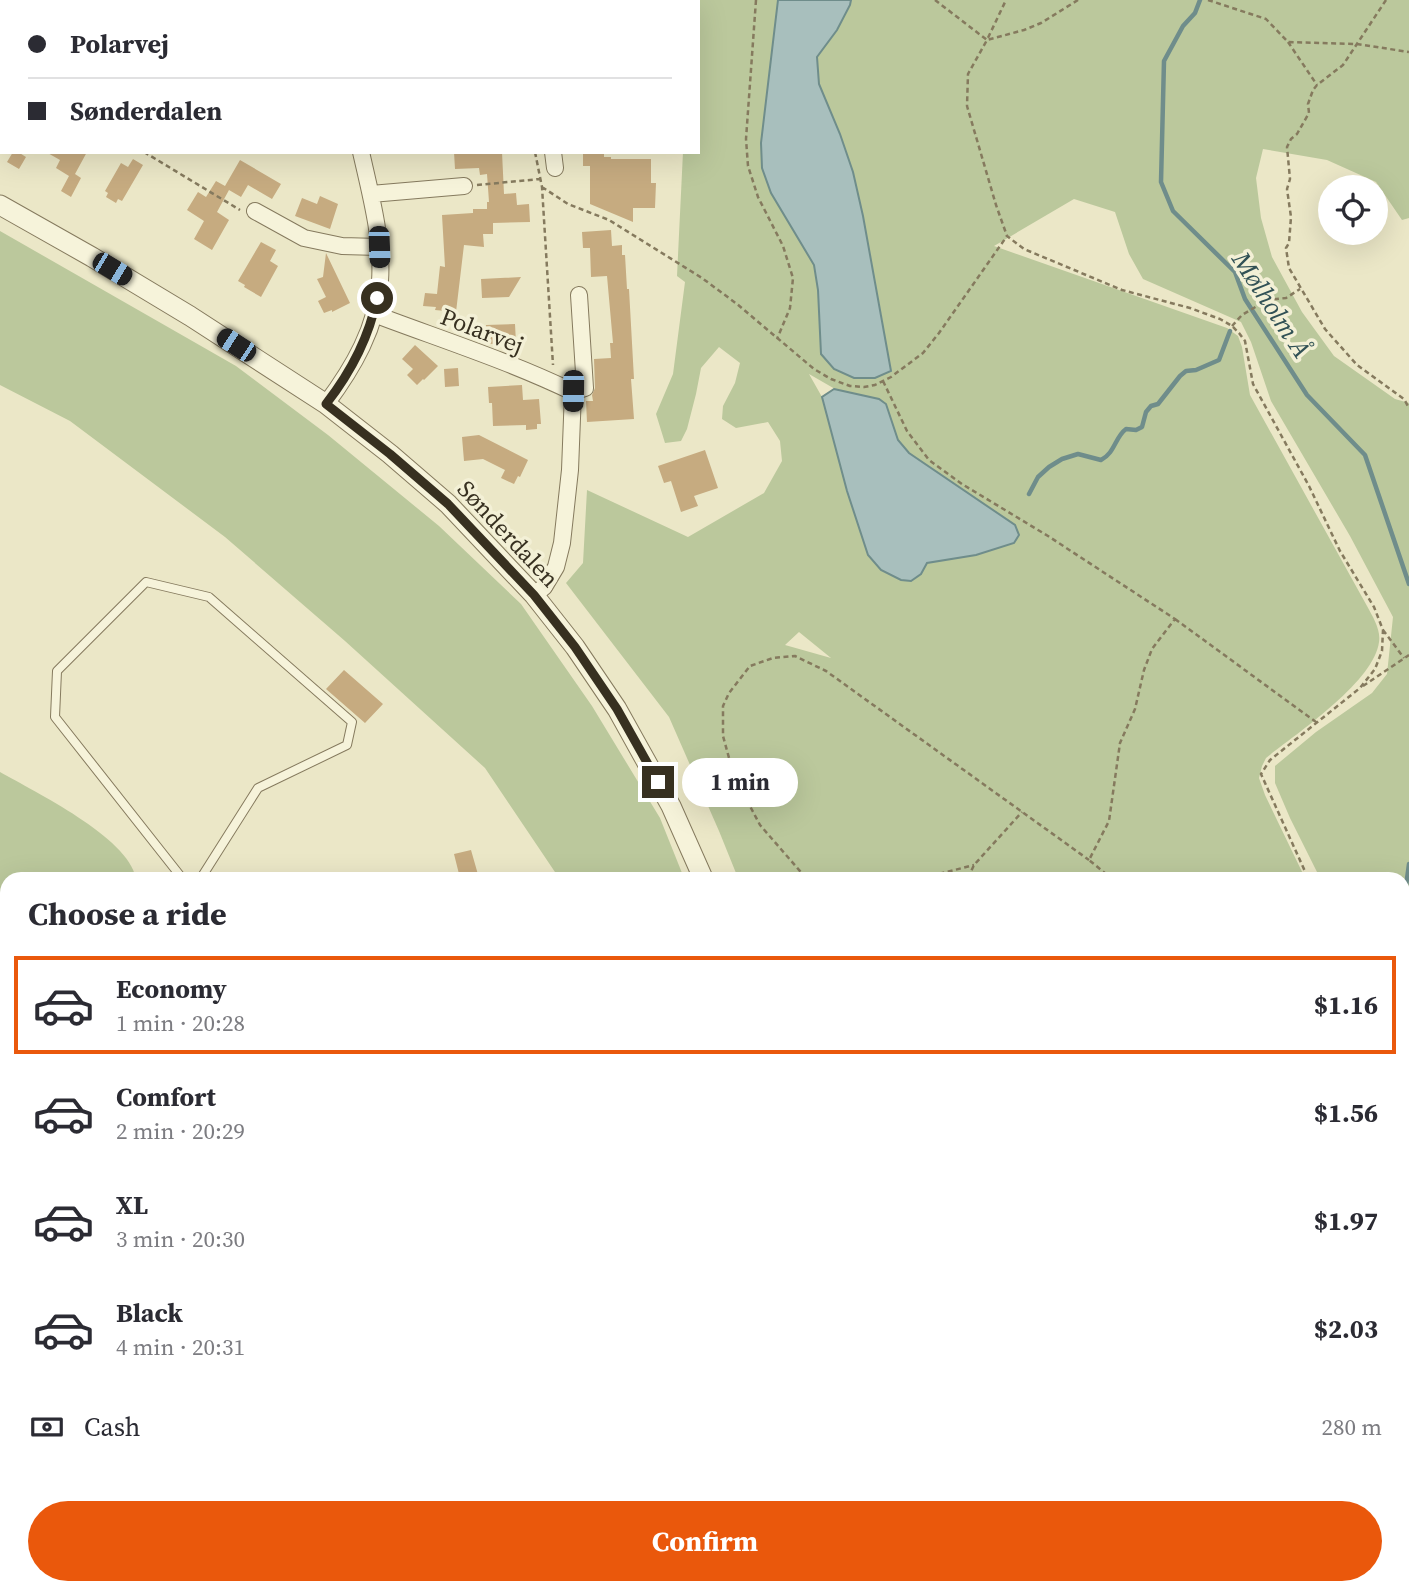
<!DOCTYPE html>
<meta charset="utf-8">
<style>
body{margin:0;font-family:"Source Serif 4",serif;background:#f7f7f7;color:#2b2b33;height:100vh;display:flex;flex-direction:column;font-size:26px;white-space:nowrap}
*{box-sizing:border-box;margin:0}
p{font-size:23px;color:#7c7c81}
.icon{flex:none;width:38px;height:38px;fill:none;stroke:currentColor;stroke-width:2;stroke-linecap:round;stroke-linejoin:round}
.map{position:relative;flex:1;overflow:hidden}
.panel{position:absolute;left:0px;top:872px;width:1410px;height:723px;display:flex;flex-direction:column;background:#fff;border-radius:21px 21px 0 0;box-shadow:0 7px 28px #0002}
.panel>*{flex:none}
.banner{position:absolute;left:0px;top:0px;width:700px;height:154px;box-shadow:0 7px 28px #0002;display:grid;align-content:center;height:154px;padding:0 28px;background:#fff}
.tools{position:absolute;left:1318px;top:175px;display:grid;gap:14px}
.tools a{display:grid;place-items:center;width:70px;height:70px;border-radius:50%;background:#fff;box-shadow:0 7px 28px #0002;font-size:35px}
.end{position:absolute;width:32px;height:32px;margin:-16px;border:9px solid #373020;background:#fff;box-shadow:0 0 0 4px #fff}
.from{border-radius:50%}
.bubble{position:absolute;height:49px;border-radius:24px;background:#fff;box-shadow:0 7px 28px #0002;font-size:23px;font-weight:700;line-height:49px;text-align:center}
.car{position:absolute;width:21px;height:42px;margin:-21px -10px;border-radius:9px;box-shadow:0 0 5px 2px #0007;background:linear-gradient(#222 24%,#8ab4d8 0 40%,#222 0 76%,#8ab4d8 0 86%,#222 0)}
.banner b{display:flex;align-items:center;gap:24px;height:66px;font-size:26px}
.banner b+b{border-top:2px solid #e1e1e2}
.banner i{width:18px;height:18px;background:#2b2b33}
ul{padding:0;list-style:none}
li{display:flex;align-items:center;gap:21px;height:98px;margin:0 14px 10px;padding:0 14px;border:4px solid transparent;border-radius:0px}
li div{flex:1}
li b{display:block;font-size:26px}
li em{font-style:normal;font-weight:700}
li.on{border-color:#ea580c}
li>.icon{width:63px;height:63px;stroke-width:1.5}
h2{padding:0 28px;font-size:32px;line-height:84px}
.pay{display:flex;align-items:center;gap:18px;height:77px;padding:0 28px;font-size:26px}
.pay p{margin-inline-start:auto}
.cta{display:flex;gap:14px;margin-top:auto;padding:14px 28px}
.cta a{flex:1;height:80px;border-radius:42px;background:#ea580c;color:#fff;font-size:28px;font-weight:700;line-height:80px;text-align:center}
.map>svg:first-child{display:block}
</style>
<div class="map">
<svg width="1409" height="1594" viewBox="0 0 1409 1594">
<rect width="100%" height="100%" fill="#ebe7c7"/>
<path fill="#bbc89c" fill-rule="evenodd" d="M693,0H778L761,143L762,168L771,193L814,265L818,290L883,324L863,216L853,172L840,134L819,85L817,57L837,30L850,5L851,0H1409V218L1402,220L1376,182L1327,160L1263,149L1256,178L1261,218L1272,257L1302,312L1334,356L1395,399L1409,403V1431L1404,1433V878H1320L1290,818L1275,783V766L1316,732L1372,693L1387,674L1393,617L1350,536L1271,401L1251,342L1241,322L1143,279L1129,254L1115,212L1074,199L994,246L1227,328L1238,336L1242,347L1250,395L1367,606C1373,617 1381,630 1379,642C1374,682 1297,733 1266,758L1262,766L1259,778L1265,795L1305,878H788C779,874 766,870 756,873C749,876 746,878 738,878L719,831L669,717L566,583L583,563L587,490L688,537L764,493L782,461L780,441L768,422L736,428L722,419L723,406L735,383L740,363L719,347L701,368L696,394L687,429L681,441L665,443L656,414L673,374L685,282L677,276L683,152H698V2H692ZM809,374L835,389L879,399L886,404L898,440L909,453L1015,525L976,555L927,563L921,574L868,555L847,491L822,397ZM799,632L831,658L785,645Z
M0,231L236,366L328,435L439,526L521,604L592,706L660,818L684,878H559L485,768L345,641L225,537L70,421L0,385Z
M0,772C35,792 128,837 136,878H7V1257L0,1261Z
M715,1587H762L759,1594H698Z
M779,1587H855L857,1594H776Z"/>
<path fill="#a8bfbd" stroke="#6f8d8b" stroke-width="2" d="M778,0H851L850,5L837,30L817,57L819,84L840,134L853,172L863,216L891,371L875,378H854L834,369L821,354L818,290L814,265L771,193L762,168L761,143Z
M834,389L879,399L886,404L898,440L909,453L1015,525L1019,535L1014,543L976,555L927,563L921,574L911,581L901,580L881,570L868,555L847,491L822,397Z"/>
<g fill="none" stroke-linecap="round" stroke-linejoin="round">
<path stroke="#6f8d8b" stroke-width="4.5" d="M1200,0L1195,13L1183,26L1164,61L1161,182L1173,211L1235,272L1245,299L1307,395L1365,455L1409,584
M1029,494L1038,477L1049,467L1062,459L1078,454L1101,460C1115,453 1115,437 1126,429L1136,430L1142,427L1146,412L1151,406L1158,404L1180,376L1186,371L1196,370L1219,360L1230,331
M1404,901L1409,864"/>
</g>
<path fill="#c6ab80" d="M13,152H18L26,157L19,169L7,162Z
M46,152H87L75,174L81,178L71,197L61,191L69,176L56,168L60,160Z
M454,152H502L504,194L516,193L517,205L529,204L530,222L493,223V234H483L484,247L464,245L456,312L435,310L436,307L423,306L425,293L437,294L440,266L445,267L442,215L473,213V209H487V202H489L487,174L480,175L479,168L455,169Z
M583,152H604V157H611V159H651V183H656L655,208H633V222L590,204V166H583Z
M133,159L143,165L122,201L118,199L116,203L106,197L108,193L105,191L121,163L128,167Z
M240,160L281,184L272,199L248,185L241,197L229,190L217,212L229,220L212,250L194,239L204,221L187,210L198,192L206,197L216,181L225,186Z
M320,196L338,204L330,229L295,216L302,198L317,204Z
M611,230L612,246L622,245V255H625L627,289H629L634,379H631L634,419L587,422L586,401H593L592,395L595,388L594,359L611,358L610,343H613L607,276L591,277L590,248H583L582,232Z
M261,242L276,250L270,261L278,266L261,297L244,287L245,285L238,281Z
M326,253L350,303L332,312V310L324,313L318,301L326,297L317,279L323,277Z
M521,277L509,297L482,298L481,279Z
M515,324L516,343L487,344L486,325Z
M415,345L438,366L424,380L423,379L417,385L407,375L413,369L402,359Z
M458,368L459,386L445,387L444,369Z
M522,385L523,400L539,399L541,424H537V429L526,430V425L493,426L492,403H489L488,387Z
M479,435L528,460L520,477L518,476L514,484L501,478L505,470L483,459L464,461L462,437Z
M705,450L718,488L694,496L698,506L681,512L671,481L664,483L658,466Z
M344,670L383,704L365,723L326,689Z
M471,850L479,878H460L454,854Z"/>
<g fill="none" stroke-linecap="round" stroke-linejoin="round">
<g stroke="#857a5e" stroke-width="10">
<path id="service" d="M182,878L55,717L57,671L146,582L209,597L352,722L347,745L258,788L201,878
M414,1587L416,1594
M767,1594L770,1587"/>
</g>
<g stroke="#857a5e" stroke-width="18">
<path id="minor" d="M328,0L329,2
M541,0V2
M0,61L2,62
M553,152L555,168
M371,194L464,186
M255,211L304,238L342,246L379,247
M374,314C440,339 509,361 573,392
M573,392L585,388L579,295
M326,404C353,368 377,327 380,281C383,240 370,192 361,152
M534,595L544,587L556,567L562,543L570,470L573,392
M0,1280L7,1275"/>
</g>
<g stroke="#857a5e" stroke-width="21">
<path id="tertiary" d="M0,205L92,257L190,316L326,404L390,454L448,504L534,595L575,647L617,709L671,806L703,878
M877,1587L880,1594"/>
</g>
<g stroke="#544832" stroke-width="30">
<path id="motorway" d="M1404,1573L1409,1572
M1314,1594L1341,1587"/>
</g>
<path stroke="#857a5e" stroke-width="2.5" stroke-dasharray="5 3.5" stroke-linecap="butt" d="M214,0L217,2
M523,0L524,2
M756,0L746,139L748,166L758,197L783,246L793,278L790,308L777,339
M935,0L987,40L1006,0
M1078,0L1041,23L1024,30L987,40L968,74L967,106L996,205L1007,236L1024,249L1122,290L1190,308L1220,319L1232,326L1239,333L1245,341L1253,384L1309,486L1340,551L1374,607L1383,630L1382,651L1375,669L1360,688L1270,760L1261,774L1308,878
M1208,0L1266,19L1288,42L1357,44L1409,52
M1386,0L1343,65L1317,85L1313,90L1308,104L1309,113L1297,134L1291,139L1287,147L1290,179L1287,189L1291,217L1289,243L1286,248L1289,268L1325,329L1357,365L1404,399L1409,408
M0,2L1,0
M1288,42L1317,85
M144,152L240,210
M535,152L542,187L553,365
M477,185L540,179
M542,187L568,204L609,220L702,278L737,304L814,369L831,379L850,386L864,387L875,385L891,377L923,353L939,333L1007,236
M1232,326L1242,315L1267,300L1286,298L1300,289
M883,381L907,431L929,460L962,484L1048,536L1175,619L1152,649L1144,670L1135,709L1120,743L1109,821L1089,860L1111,878
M1175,619L1316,722
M1383,630L1404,658
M1363,686L1409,655
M806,878L760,825L734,776L723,736V706L729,693L750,666L773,658L795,656L826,671L1089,860
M923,878L974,865
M968,878L974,865L1022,812
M1404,1442L1409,1440"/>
<use href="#service" stroke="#f6f3da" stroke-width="8"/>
<use href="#minor" stroke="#f6f3da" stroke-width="16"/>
<use href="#tertiary" stroke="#f6f3da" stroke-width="19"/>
<use href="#motorway" stroke="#d3b65f" stroke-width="28"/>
</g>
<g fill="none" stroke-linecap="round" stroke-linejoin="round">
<path stroke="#373020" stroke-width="9" d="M377,298C369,338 351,372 326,404L390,454L448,504L534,595L575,647L617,709L658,782"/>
</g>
<g text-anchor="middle" stroke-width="7" stroke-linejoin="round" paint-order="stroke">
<g font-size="24" fill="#373020" stroke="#f3f0d6">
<text transform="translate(482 331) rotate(21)" y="8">Polarvej</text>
<text transform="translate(508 534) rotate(47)" y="8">Sønderdalen</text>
</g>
<g font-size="26" font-style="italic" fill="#315155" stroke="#f3f0d6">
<text transform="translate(1272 305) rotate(57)" y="9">Mølholm Å</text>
</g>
</g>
</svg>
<div class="tools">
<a><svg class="icon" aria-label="locate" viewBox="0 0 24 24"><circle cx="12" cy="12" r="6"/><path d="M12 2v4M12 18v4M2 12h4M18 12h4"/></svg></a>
</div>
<i class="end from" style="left:377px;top:298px"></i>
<i class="end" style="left:658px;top:782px"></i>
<div class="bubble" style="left:682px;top:758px;width:116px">1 min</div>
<i class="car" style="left:379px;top:247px;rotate:178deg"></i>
<i class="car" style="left:112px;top:269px;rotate:121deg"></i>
<i class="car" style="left:236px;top:345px;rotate:303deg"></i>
<i class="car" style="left:573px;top:391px;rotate:181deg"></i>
<div class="banner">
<b><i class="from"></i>Polarvej</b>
<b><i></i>Sønderdalen</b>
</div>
<section class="panel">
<h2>Choose a ride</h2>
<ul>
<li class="on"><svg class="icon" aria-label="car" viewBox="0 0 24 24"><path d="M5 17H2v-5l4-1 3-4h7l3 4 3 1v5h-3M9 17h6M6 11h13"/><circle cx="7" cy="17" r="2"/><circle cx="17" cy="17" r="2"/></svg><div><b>Economy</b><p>1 min · 20:28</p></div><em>$1.16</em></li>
<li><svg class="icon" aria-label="car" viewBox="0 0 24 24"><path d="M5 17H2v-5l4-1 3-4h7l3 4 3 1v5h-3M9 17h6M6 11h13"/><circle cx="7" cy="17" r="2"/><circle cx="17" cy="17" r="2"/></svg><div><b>Comfort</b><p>2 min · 20:29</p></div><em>$1.56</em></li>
<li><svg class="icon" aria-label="car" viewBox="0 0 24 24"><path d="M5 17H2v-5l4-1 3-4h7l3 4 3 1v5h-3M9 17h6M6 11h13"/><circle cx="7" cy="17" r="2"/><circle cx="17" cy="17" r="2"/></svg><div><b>XL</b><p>3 min · 20:30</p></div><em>$1.97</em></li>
<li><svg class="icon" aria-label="car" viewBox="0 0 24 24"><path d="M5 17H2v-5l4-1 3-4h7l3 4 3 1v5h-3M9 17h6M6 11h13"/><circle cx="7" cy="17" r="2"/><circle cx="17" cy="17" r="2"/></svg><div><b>Black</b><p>4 min · 20:31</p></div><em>$2.03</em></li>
</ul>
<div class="pay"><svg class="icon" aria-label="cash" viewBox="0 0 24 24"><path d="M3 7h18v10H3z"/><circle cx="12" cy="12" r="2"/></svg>Cash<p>280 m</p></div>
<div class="cta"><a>Confirm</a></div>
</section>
</div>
